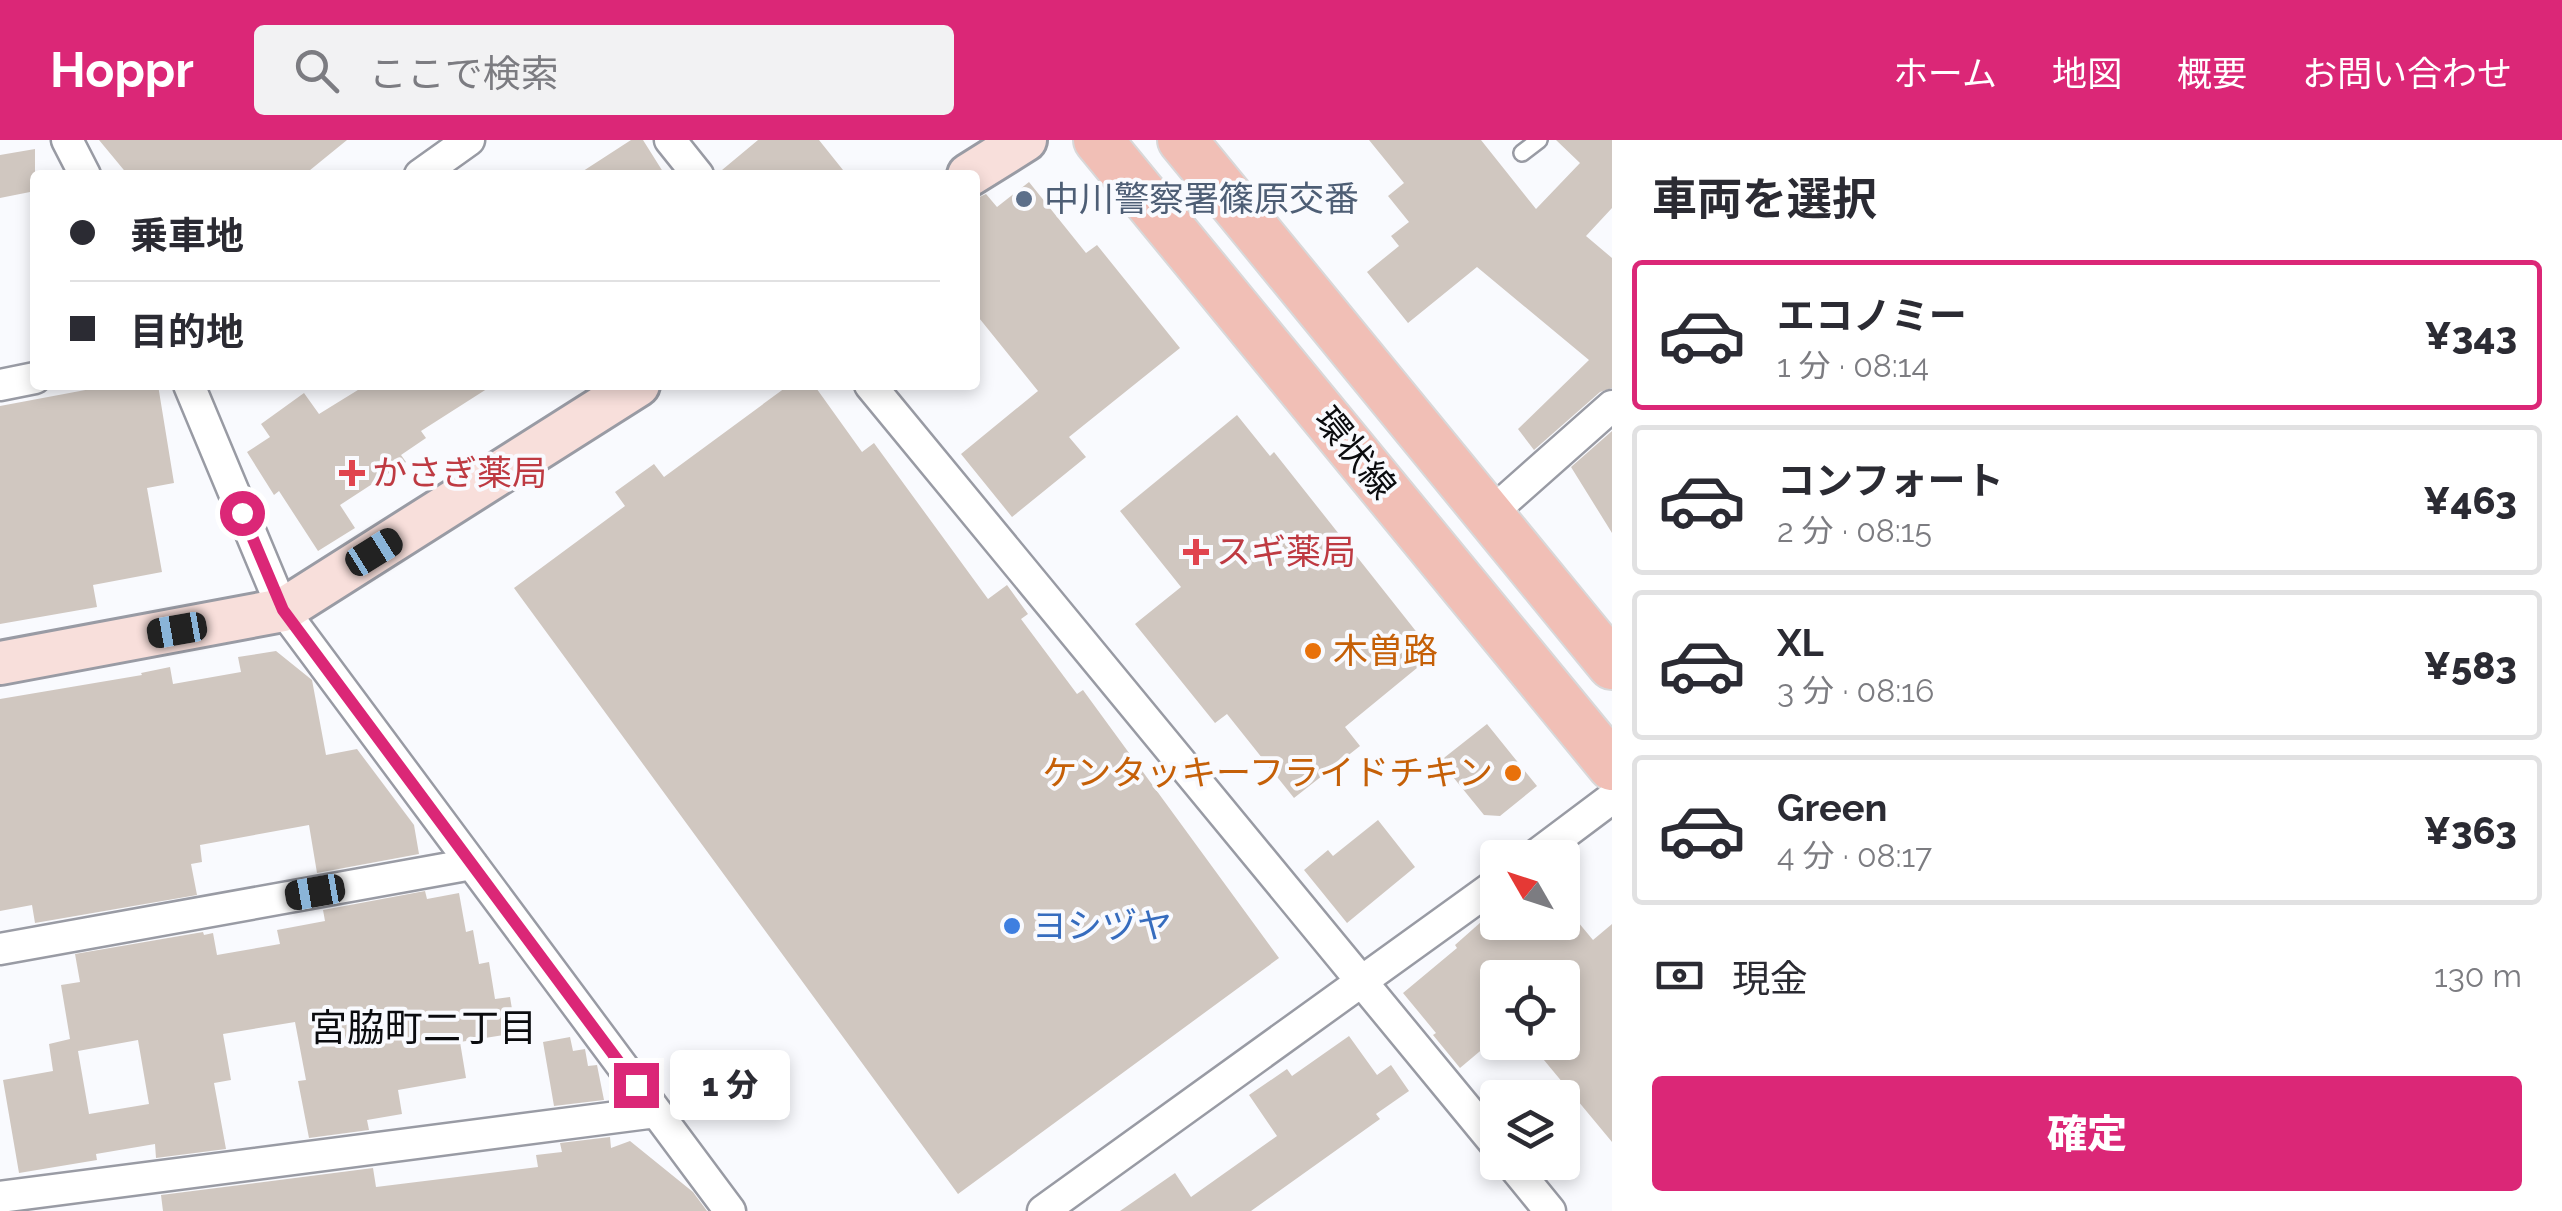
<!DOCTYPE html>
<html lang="ja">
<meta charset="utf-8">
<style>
body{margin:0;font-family:Raleway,"Noto Sans JP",sans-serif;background:#f2f2f3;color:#2b2b33;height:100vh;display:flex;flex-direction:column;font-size:38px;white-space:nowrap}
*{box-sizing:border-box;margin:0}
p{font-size:32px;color:#7c7c81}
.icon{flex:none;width:55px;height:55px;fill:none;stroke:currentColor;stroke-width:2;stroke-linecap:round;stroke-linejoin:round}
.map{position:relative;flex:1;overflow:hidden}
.drawer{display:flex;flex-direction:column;background:#fff;width:950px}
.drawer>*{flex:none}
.hud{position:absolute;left:30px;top:30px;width:950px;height:220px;border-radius:10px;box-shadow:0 5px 15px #0003;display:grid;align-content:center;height:220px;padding:0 40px;background:#fff}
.needle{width:65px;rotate:309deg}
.tools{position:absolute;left:1480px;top:700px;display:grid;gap:20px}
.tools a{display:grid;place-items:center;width:100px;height:100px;border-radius:10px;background:#fff;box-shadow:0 5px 15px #0003;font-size:50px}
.end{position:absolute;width:45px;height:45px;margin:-22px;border:12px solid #db2777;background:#fff;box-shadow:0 0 0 5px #fff}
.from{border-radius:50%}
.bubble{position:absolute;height:70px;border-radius:10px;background:#fff;box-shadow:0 5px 15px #0003;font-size:32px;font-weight:800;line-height:70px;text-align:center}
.car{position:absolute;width:30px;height:60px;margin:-30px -15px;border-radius:12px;box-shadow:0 0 8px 2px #0007;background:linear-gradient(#222 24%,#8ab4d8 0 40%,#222 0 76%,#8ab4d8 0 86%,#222 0)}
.hud b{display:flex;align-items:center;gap:35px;height:95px;font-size:38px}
.hud b+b{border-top:2px solid #e1e1e2}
.hud i{width:25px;height:25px;background:#2b2b33}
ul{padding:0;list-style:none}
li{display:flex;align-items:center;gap:30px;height:150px;margin:0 20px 15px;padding:0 20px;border:5px solid #e1e1e2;border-radius:10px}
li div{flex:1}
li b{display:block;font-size:38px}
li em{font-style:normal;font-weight:800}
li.active{border-color:#db2777}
li>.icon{width:90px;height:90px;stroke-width:1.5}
h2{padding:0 40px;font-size:45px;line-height:120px}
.pay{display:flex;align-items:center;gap:25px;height:110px;padding:0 40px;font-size:38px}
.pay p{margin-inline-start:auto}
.cta{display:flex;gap:20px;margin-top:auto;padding:20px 40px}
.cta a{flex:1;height:115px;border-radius:10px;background:#db2777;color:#fff;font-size:40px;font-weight:800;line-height:115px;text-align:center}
header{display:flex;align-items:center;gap:60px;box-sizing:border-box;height:140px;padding:0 50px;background:#db2777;color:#fff}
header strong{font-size:48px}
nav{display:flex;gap:55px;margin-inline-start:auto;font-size:35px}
.search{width:700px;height:90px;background:#f2f2f3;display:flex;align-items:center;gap:25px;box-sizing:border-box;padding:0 35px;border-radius:10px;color:#7c7c81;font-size:38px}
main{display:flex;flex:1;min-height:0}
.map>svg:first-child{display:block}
</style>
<header>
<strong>Hoppr</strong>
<div class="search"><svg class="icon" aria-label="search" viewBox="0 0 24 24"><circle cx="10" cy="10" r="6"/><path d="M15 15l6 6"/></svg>ここで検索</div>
<nav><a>ホーム</a><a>地図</a><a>概要</a><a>お問い合わせ</a></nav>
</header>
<main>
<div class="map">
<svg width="1612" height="1071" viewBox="0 0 1612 1071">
<rect width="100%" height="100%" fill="#f9fafe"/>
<path fill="#d0c7c0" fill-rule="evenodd" d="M99,0H347L304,35H128Z
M631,0H643L665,35H577Z
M758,0H819L847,35H716Z
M1369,0H1481L1536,69L1580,23L1556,0H1612V68L1586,96L1612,118V248L1600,252L1534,310L1518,289L1589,220L1477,127L1408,183L1367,132L1399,106L1391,96L1409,82L1388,56L1404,43Z
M35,9V51L0,58V15Z
M1029,42L1086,113L1097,105L1180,208L1069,297L1086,317L1012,377L961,314L1038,251L975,173V59L986,54L997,67Z
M112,245H158L174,343L147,348L162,432L93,445L97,467L0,484V266Z
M366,245H493L421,291L426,298L401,315L406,322L340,365L355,388L318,411L279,351L274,355L247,312L270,297L261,284L304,253L319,274Z
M789,245H814L862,312L874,303L988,459L1007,445L1028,474L1021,479L1077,554L1083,550L1279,818L958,1054L514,448L625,366L615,352L654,324L664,337Z
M1237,275L1270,316L1274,312L1434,514L1345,587L1360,606L1294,658L1227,574L1215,583L1135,484L1181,447L1120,371Z
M1612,291V393L1571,327Z
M276,511L312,540L326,615L357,609L414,685L419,714L317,733L309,685L200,705L202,722L191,724L197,755L35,783L32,765L0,771V559L142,535L141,533L170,527L173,544L241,532L238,517Z
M1487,584L1537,646L1500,676L1484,675L1440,621Z
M1378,680L1415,727L1347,783L1304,730L1328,710L1333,716Z
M425,751L427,759L459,753L466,792L473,790L479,824L489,822L495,859L510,857L516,893L460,902L466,938L398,950L402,974L367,980L369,990L309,998L298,941L306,940L295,882L223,894L231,940L214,943L226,1009L156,1018L155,1004L96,1014L97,1020L19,1033L3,940L53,931L49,904L70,899L61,845L80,842L75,814L203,792L204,795L213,793L217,815L280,804L277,790L325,781L323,770ZM138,900L149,964L89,974L78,911Z
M1481,782H1578L1593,800L1612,784V1002L1529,902H1562V838H1498V896L1460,928L1433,895L1436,893L1403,853L1457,808L1455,805Z
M1349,896L1377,935L1391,925L1409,951L1376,974L1380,979L1251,1071H1120L1175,1033L1191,1057L1277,996L1249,955L1287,929L1292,936Z
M570,897L573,911L585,909L588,926L597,925L604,960L554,966L543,902Z
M610,997L611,1008L630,1001L693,1052L707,1071H163L161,1055L373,1028L376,1047L538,1027L536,1015L562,1012L560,1003Z"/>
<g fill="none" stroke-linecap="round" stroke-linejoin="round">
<g stroke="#999ba4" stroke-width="20">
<path id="lane" d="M1522,13L1539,0"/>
</g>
<g stroke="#999ba4" stroke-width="35">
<path id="street" d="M67,0L85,35
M670,0L698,35
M420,35L469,0
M0,245L35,238
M189,245L283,470L730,1071
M870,245L1498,1007
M1490,374L1612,266
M1532,718L1612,658
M0,809L472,724
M1510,1022L1550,1071
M0,1057L656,972
M1043,1071L1498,743"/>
</g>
<g stroke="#999ba4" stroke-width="48">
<path id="secondary" d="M969,35L1025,0
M0,523L283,470L638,245"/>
</g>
<g stroke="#d8d8d9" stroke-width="52">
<path id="primary" d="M1098,0L1612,626
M1182,0L1612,525"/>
</g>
<use href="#lane" stroke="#fff" stroke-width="15"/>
<use href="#street" stroke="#fff" stroke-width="30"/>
<use href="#secondary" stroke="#f8dfdb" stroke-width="42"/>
<use href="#primary" stroke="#f1bfb6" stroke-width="48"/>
</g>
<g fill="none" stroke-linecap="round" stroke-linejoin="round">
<path stroke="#db2777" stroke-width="12" d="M242,373L283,470L636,945"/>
</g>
<circle fill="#5c6f8a" stroke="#f9fafe" stroke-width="4" cx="1024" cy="59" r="10"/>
<g fill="#e0444e" stroke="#f9fafe" stroke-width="4">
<path d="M347 318h10v10h10v10h-10v10h-10v-10h-10v-10h10z"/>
<path d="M1191 397h10v10h10v10h-10v10h-10v-10h-10v-10h10z"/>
</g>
<g fill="#e8710a" stroke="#f9fafe" stroke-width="4">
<circle cx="1313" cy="511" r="10"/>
<circle cx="1513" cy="633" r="10"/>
</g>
<circle fill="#3f7fe0" stroke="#f9fafe" stroke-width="4" cx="1012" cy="786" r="10"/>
<g text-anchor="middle" stroke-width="8" stroke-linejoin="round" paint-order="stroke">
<g font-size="35" fill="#4e5e75" stroke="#f9fafe" text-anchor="start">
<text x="1044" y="71">中川警察署篠原交番</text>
</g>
<g font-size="35" fill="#0b0c0f" stroke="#f9fafe">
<text transform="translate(1355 313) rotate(51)" y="12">環状線</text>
</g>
<g font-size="35" fill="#be3a42" stroke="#f9fafe" text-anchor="start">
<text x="372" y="345">かさぎ薬局</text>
<text x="1216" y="424">スギ薬局</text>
</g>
<g font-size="35" fill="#c56008" stroke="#f9fafe" text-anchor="start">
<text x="1333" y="523">木曽路</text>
<text x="1493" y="645" text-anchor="end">ケンタッキーフライドチキン</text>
</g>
<g font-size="35" fill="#366cbe" stroke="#f9fafe" text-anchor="start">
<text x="1032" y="798">ヨシヅヤ</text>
</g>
<g font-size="38" fill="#0b0c0f" stroke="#f9fafe">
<text x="423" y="901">宮脇町二丁目</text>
</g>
</g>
</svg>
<div class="tools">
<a><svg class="needle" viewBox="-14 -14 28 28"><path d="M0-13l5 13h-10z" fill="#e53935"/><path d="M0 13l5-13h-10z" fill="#7c7c81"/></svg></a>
<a><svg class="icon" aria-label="locate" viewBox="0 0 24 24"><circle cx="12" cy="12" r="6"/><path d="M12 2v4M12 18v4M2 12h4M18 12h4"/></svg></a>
<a><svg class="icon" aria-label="layers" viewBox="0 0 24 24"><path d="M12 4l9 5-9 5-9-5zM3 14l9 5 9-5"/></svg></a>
</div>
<i class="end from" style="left:242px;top:373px"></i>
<i class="end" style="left:636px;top:945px"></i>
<div class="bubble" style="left:670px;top:910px;width:120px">1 分</div>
<i class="car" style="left:374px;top:412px;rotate:58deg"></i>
<i class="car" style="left:177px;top:490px;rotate:260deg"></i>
<i class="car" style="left:315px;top:752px;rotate:260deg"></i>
<div class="hud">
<b><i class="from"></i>乗車地</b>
<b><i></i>目的地</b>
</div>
</div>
<section class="drawer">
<h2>車両を選択</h2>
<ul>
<li class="active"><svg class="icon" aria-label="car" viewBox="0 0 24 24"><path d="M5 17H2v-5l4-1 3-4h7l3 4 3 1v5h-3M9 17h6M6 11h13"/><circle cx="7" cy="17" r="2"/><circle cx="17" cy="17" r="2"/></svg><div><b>エコノミー</b><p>1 分 · 08:14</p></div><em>¥343</em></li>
<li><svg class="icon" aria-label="car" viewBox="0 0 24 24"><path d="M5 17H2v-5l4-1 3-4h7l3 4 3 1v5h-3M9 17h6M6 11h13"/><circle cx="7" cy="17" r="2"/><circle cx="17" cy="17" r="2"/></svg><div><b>コンフォート</b><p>2 分 · 08:15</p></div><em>¥463</em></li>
<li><svg class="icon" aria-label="car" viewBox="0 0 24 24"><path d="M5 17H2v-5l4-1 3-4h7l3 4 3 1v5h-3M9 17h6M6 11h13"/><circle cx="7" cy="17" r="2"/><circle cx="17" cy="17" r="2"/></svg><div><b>XL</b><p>3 分 · 08:16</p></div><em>¥583</em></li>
<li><svg class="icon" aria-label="car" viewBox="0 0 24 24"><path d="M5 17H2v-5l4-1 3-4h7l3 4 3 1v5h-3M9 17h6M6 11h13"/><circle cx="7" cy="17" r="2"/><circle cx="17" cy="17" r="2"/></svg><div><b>Green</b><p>4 分 · 08:17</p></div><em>¥363</em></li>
</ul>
<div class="pay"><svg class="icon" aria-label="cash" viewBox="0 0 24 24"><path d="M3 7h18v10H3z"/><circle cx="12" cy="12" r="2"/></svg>現金<p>130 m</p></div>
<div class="cta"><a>確定</a></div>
</section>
</main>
